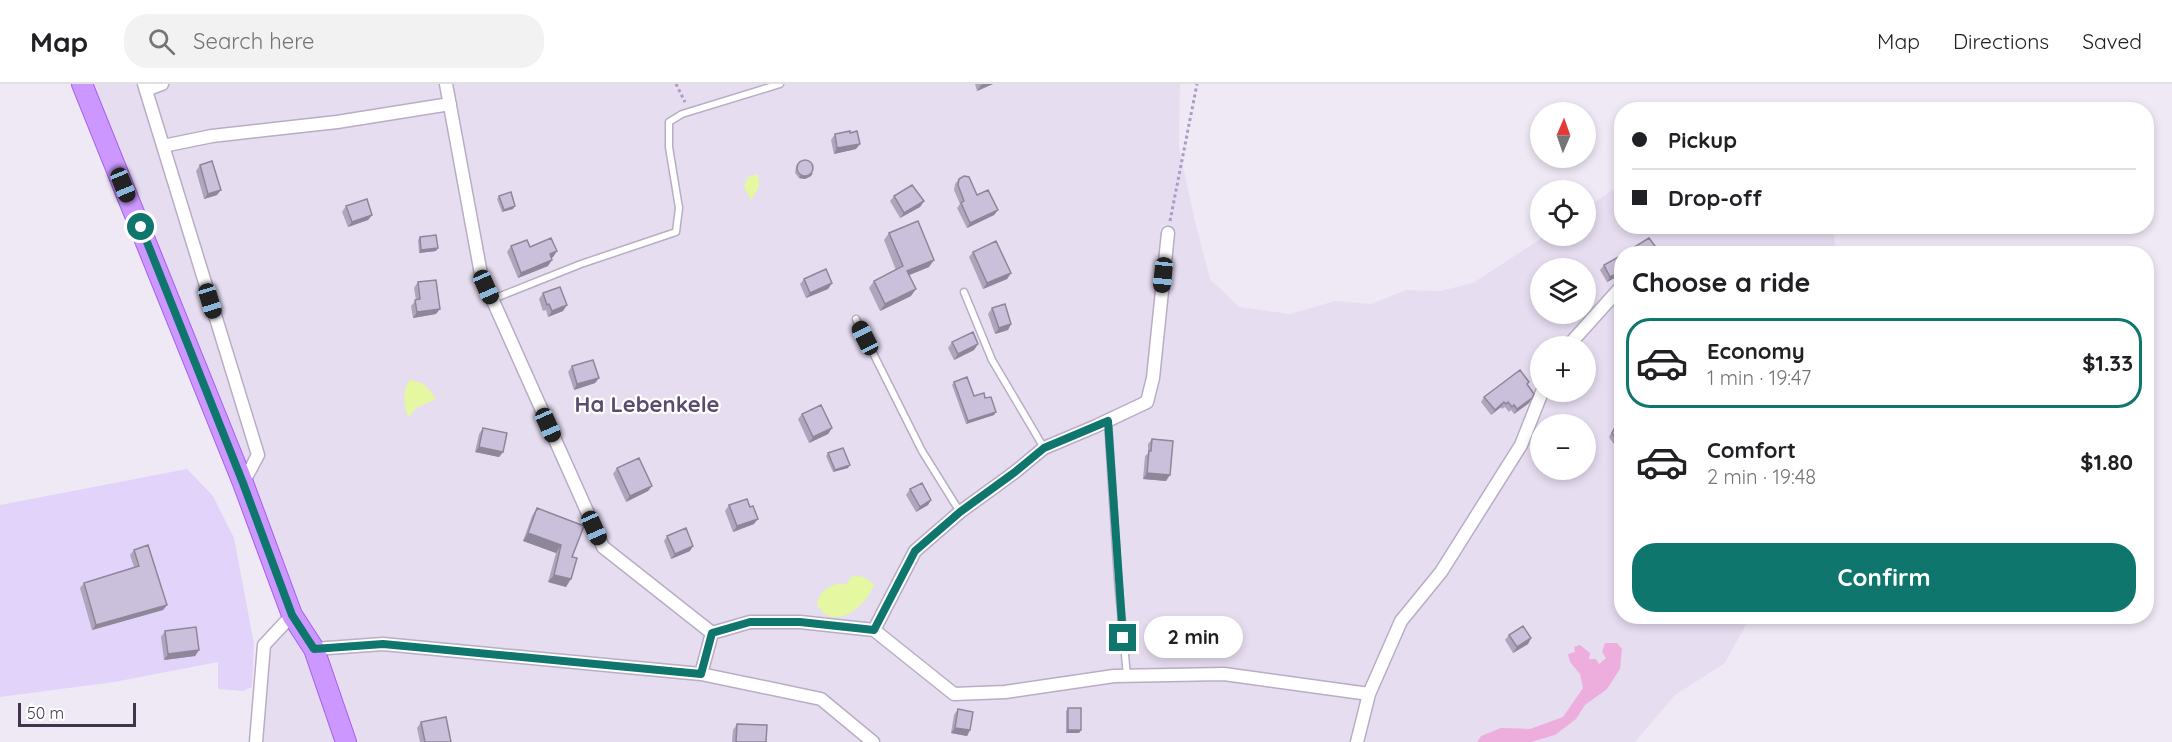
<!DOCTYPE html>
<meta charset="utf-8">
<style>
body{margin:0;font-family:Quicksand,sans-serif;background:#f2f2f2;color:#202124;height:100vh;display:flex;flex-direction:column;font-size:22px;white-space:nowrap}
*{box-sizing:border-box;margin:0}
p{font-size:20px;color:#757577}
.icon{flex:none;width:33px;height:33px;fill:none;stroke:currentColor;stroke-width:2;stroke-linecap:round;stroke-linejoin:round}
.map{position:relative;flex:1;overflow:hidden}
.drawer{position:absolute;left:1614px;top:162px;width:540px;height:378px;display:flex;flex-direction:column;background:#fff;border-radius:24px;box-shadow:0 3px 9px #0003}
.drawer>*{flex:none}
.guide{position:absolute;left:1614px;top:18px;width:540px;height:132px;border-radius:24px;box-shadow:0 3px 9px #0003;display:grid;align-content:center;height:132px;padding:0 18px;background:#fff}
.needle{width:39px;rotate:2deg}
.tools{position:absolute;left:1530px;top:18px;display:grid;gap:12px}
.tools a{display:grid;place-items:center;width:66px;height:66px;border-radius:50%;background:#fff;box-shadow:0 3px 9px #0003;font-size:30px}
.scale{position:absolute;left:18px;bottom:15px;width:118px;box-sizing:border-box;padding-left:6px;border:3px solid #3e364a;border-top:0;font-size:16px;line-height:21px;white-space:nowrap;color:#3e364a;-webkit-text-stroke:4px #fff;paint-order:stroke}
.end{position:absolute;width:27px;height:27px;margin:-14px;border:8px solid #0f766e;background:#fff;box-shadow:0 0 0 3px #fff}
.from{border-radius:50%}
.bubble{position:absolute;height:42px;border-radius:21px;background:#fff;box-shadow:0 3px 9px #0003;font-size:20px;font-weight:700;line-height:42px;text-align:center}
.car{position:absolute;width:18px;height:36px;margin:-18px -9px;border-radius:8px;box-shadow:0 0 4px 2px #0007;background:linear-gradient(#222 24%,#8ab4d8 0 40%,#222 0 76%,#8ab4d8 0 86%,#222 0)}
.guide b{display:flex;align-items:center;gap:21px;height:57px;font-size:22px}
.guide b+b{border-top:2px solid #e0e0e0}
.guide i{width:15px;height:15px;background:#202124}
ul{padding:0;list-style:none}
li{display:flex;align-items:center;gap:18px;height:90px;margin:0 12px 9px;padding:0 6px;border:3px solid transparent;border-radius:24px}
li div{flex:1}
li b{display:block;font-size:22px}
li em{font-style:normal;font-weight:700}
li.on{border-color:#0f766e}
li>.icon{width:54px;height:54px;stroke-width:1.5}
h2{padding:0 18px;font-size:27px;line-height:72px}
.cta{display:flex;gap:12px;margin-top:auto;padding:12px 18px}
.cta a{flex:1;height:69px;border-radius:24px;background:#0f766e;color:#fff;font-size:24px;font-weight:700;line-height:69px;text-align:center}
header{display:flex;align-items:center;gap:36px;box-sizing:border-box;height:84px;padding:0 30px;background:#fff;border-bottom:2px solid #e0e0e0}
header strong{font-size:28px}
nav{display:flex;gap:33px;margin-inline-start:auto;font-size:21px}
.search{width:420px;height:54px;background:#f2f2f2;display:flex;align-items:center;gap:15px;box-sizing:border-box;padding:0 21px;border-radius:24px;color:#757577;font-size:22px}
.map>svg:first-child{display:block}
</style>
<header>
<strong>Map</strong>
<div class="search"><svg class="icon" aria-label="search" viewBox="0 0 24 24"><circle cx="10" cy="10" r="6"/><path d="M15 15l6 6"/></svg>Search here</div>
<nav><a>Map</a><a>Directions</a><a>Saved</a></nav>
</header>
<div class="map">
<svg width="2172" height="658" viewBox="0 0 2172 658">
<rect width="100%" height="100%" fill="#efe9f6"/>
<path fill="#e7ddf1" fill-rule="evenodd" d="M88,0H1180L1179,64L1195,137L1210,195L1239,223L1290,230L1335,217L1371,220L1406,206L1440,207L1473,199L1545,152H1586V124L1621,100L1622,142L1833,143L1836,169L1622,170V532L1750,533L1725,579L1675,611L1635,658H256L264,561L292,530ZM1540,184H1586V230H1540ZM1540,262H1586V308H1540ZM1540,340H1586V386H1540Z"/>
<path fill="#e1d3f9" d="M187,385L213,412L234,454L254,560L252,603L243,607L218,605V578L114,598L0,613V421Z"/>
<path fill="#edaede" d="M1605,559H1617L1622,565L1620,585L1607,605L1585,621L1576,635L1555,651L1531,658H1477L1481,652L1501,644L1530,645L1563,633L1583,604L1580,590L1570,578L1568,570L1575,568L1574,563L1580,561L1590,569L1589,575H1596L1599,580L1606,574L1602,568Z"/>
<path fill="#e5f7a1" d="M756,90L759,94V103L751,116L744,103L747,94Z
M410,296C424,298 428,303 436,315L416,324L408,334C404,320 401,308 410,296Z
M856,492L864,493L874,500C866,523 833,550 817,520C820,506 832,498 847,500L851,493Z"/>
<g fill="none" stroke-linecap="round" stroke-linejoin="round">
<g stroke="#b8adc5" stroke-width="9">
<path id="service" d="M964,208L992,276L1044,364
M493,215L581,180L676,148L679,124L669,63V38L682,30L780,0
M856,235L922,367L960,428
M1108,337L1118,496L1127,592"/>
</g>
<g stroke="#b8adc5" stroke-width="15">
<path id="minor" d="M144,0L258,371L243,399
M446,0L481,190L603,463L712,549L701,590
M146,6L162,0
M163,62L212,52L337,38L450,20
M1568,262L1621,203
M874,546L915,467L960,428L1015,388L1044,364L1094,343L1147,318L1153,294L1168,149
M712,549L750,538H800L874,546L954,610L1005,608L1114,592L1224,590L1369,610
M314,565L383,560L701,590L821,615L873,658
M256,658L264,561L292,531
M1357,658L1369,610L1401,537L1441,488L1521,361L1542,308"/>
</g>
<g stroke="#a55eee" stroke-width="22">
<path id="primary" d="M82,0L243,399L292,531L314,565L346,658"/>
</g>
<path stroke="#ad9ac5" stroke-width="3" stroke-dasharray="3 3" stroke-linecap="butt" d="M676,0L685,18
M1170,137L1197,0"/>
<use href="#service" stroke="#fff" stroke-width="6"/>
<use href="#minor" stroke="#fff" stroke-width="12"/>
<use href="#primary" stroke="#cc98ff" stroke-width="20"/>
</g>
<path fill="#afa5bc" d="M975,0H993L977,7Z
M835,50L856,65L834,70L831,56Z
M798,80L811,92L805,95L799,94L795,89L796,83Z
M200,81L217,111L204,115L196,87Z
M959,95L977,111L998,126L994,131L967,144L957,124L960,120L954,106L955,100Z
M499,112L513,125L502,128L497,115Z
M894,112L924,117L920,123L900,134L890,117Z
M346,122L372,131L368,136L348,143L342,128Z
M889,149L929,183L909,191L911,212L880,227L869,204L874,197L896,186L884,156Z
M420,153L436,167L419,169L418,156Z
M511,162L530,163L557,167L553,173L551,174L548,182L518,194L507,168Z
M973,168L1011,189L1007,195L983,205L969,173Z
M1622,171V190L1607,198L1600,186L1604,181Z
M804,195L832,199L828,205L806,214L800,200Z
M418,198L436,230L413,234L411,222L416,216L414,204Z
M543,209L563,227L548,233L546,226L543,227L539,215Z
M992,224L1011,240L1008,246L995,250L988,230Z
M952,258L978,260L974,266L954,276L948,264Z
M572,282L599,294L595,299L574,306L568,288Z
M954,298L974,312L985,314L994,331L966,340L952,301Z
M1527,301L1532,314L1529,319L1514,330L1511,326L1509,328L1505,323L1502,325L1501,323L1491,331L1481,318L1484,313Z
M802,330L832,344L828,350L809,359L798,335Z
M1622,330L1619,361L1613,359L1609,353L1618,337L1617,336Z
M483,344L503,368L499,373L475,368L479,350Z
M1152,355L1166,397L1143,395L1145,372L1148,369V360Z
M828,369L848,384L833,388L826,372Z
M617,384L652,402L648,407L626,418L613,390Z
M910,405L931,416L928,421L916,428L906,411Z
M729,421L754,440L733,448L725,427Z
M537,424L572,473L566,503L548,498L556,469L523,457L532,432Z
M667,452L690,467L671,475L664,457Z
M134,466L167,521L163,526L92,546L80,504L84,499L134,483L130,471Z
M165,547L199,566L195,572L164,576L161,553Z
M1509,551L1531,554L1528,560L1513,569L1505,556Z
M1068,624L1081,646L1079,649H1066V627Z
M958,625L970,646L967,652L951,649L954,631Z
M421,638L451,658H420L417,644Z
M737,640L766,658H732L733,646Z"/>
<path fill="#8e8699" d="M984,0H993L977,7L981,1Z
M860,60L856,65L834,70L837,64Z
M813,89L811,92L805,95L799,94L801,91Z
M221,106L217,111L204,115L208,110Z
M924,117L920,123L900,134L904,129Z
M515,122L513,125L502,128L504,126Z
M998,126L994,131L967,144L970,139Z
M372,131L368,136L348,143L352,138Z
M438,164L436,167L419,169L421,166Z
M557,167L553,173L546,176L550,170Z
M552,176L548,182L518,194L521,189Z
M934,176L929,183L902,194L907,187Z
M1622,187V190L1607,198L1610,193Z
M1011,189L1007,195L983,205L987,199Z
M832,199L828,205L806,214L810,209Z
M916,205L911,212L880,227L885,220Z
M567,221L563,227L548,233L552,227Z
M440,225L436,230L413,234L417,228Z
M1011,240L1008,246L995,250L999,244Z
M978,260L974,266L954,276L958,270Z
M599,294L595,299L574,306L577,300Z
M1532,314L1529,319L1514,330L1517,325Z
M1504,318L1501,323L1491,331L1495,326Z
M996,328L994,331L966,340L968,337Z
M832,344L828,350L809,359L813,353Z
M1616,355L1622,356V360L1619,361L1613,359Z
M479,363L503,368L499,373L475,368Z
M850,381L848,384L833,388L835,386Z
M1147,389L1170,391L1166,397L1143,395Z
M652,402L648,407L626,418L630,412Z
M931,416L928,421L916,428L920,423Z
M758,435L754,440L733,448L737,442Z
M528,449L561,461L556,469L523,457Z
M693,462L690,467L671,475L675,470Z
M554,491L571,495L566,503L548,498Z
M167,521L163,526L92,546L96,541Z
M1531,554L1528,560L1513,569L1517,563Z
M199,566L195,572L164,576L168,570Z
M955,644L970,646L967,652L951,649Z
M1068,646H1081L1079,649H1066Z"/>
<path fill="#cbc0db" stroke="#8e8699" stroke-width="1.5" d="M850,47V49L857,47L860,60L837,64L835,50Z
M797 84a8 8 0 1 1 16 0a8 8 0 1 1-16 0Z
M212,77L221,106L208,110L200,81Z
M964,92L969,93L977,111L988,106L998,126L970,139L961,119L964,117L958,101L959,95Z
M912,101L924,117L904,129L894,112Z
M511,108L515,122L504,126L499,112Z
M367,115L372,131L352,138L346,122Z
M918,137L934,176L907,187L916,205L885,220L874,197L903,182L889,149Z
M436,151L438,164L421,166L420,153Z
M551,154L557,167L550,170L552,176L521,189L511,162L527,156L530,163Z
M1649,154L1661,170H1623Z
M996,157L1011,189L987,199L973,168Z
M1622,171V187L1610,193L1604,181Z
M826,185L832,199L810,209L804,195Z
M436,196L440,225L417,228L415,216L420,215L418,198Z
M560,203L567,221L552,227L549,220L547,221L543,209Z
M1005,220L1011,240L999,244L992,224Z
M973,248L978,260L958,270L952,258Z
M593,276L599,294L577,300L572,282Z
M1520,286L1529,298L1527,300L1534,310L1532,314L1517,325L1514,321L1512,323L1508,318L1506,320L1504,318L1495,326L1484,313Z
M967,293L974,312L984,309L985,314L991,313L996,328L968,337L954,298Z
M821,321L832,344L813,353L802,330Z
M1622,330V356L1616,355L1612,349L1621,333L1620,331Z
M483,344L507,349L503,368L479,363Z
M1152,355L1173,357L1170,391L1147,389L1149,367H1151Z
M843,364L850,381L835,386L828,369Z
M639,374L652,402L630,412L617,384Z
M922,399L931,416L920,423L910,405Z
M747,415L750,423L753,422L758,435L737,442L729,421Z
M537,424L584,442L572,473L577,474L571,495L554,491L561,461L528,449Z
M686,444L693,462L675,470L667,452Z
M148,461L167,521L96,541L84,499L139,482L134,466Z
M1523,542L1531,554L1517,563L1509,551Z
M196,543L199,566L168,570L165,547Z
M1068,624H1081V646H1068Z
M958,625L973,628L970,646L955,644Z
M446,633L451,658H425L421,638Z
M737,640L767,641L766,658H736Z"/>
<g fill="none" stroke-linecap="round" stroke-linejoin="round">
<path stroke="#0f766e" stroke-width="8" d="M141,143L243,399L292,531L314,565L383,560L701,590L712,549L750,538H800L874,546L915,467L960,428L1015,388L1044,364L1108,337L1123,554"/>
</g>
<g text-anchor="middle" stroke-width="4.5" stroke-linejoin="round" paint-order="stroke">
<g font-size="22" font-weight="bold" fill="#594c6e" stroke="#fff">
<text x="647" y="328">Ha Lebenkele</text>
</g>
</g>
</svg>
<div class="tools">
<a><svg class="needle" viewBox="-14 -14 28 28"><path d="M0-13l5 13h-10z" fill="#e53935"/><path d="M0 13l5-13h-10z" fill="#757577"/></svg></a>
<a><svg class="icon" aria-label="locate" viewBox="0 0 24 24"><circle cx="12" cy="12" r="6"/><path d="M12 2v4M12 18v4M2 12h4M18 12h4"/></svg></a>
<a><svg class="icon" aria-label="layers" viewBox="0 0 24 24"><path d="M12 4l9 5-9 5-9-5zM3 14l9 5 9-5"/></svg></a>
<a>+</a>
<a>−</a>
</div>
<div class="scale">50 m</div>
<i class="end from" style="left:141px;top:143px"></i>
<i class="end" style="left:1123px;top:554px"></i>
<div class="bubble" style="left:1144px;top:532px;width:99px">2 min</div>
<i class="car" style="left:123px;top:101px;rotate:158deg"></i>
<i class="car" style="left:1163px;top:191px;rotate:186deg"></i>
<i class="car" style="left:486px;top:203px;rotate:156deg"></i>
<i class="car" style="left:210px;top:217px;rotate:163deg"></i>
<i class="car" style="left:865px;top:254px;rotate:333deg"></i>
<i class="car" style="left:548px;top:341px;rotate:156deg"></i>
<i class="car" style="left:594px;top:444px;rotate:156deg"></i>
<div class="guide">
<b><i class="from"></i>Pickup</b>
<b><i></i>Drop-off</b>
</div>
<section class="drawer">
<h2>Choose a ride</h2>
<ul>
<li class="on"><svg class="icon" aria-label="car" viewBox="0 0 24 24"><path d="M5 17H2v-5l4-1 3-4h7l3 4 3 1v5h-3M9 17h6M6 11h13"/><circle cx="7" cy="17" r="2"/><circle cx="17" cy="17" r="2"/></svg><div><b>Economy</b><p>1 min · 19:47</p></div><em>$1.33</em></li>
<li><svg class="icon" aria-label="car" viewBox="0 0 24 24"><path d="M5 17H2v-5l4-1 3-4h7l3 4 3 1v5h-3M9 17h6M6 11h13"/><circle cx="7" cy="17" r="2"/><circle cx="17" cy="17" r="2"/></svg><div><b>Comfort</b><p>2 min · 19:48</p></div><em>$1.80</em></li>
</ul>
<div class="cta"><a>Confirm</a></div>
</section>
</div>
